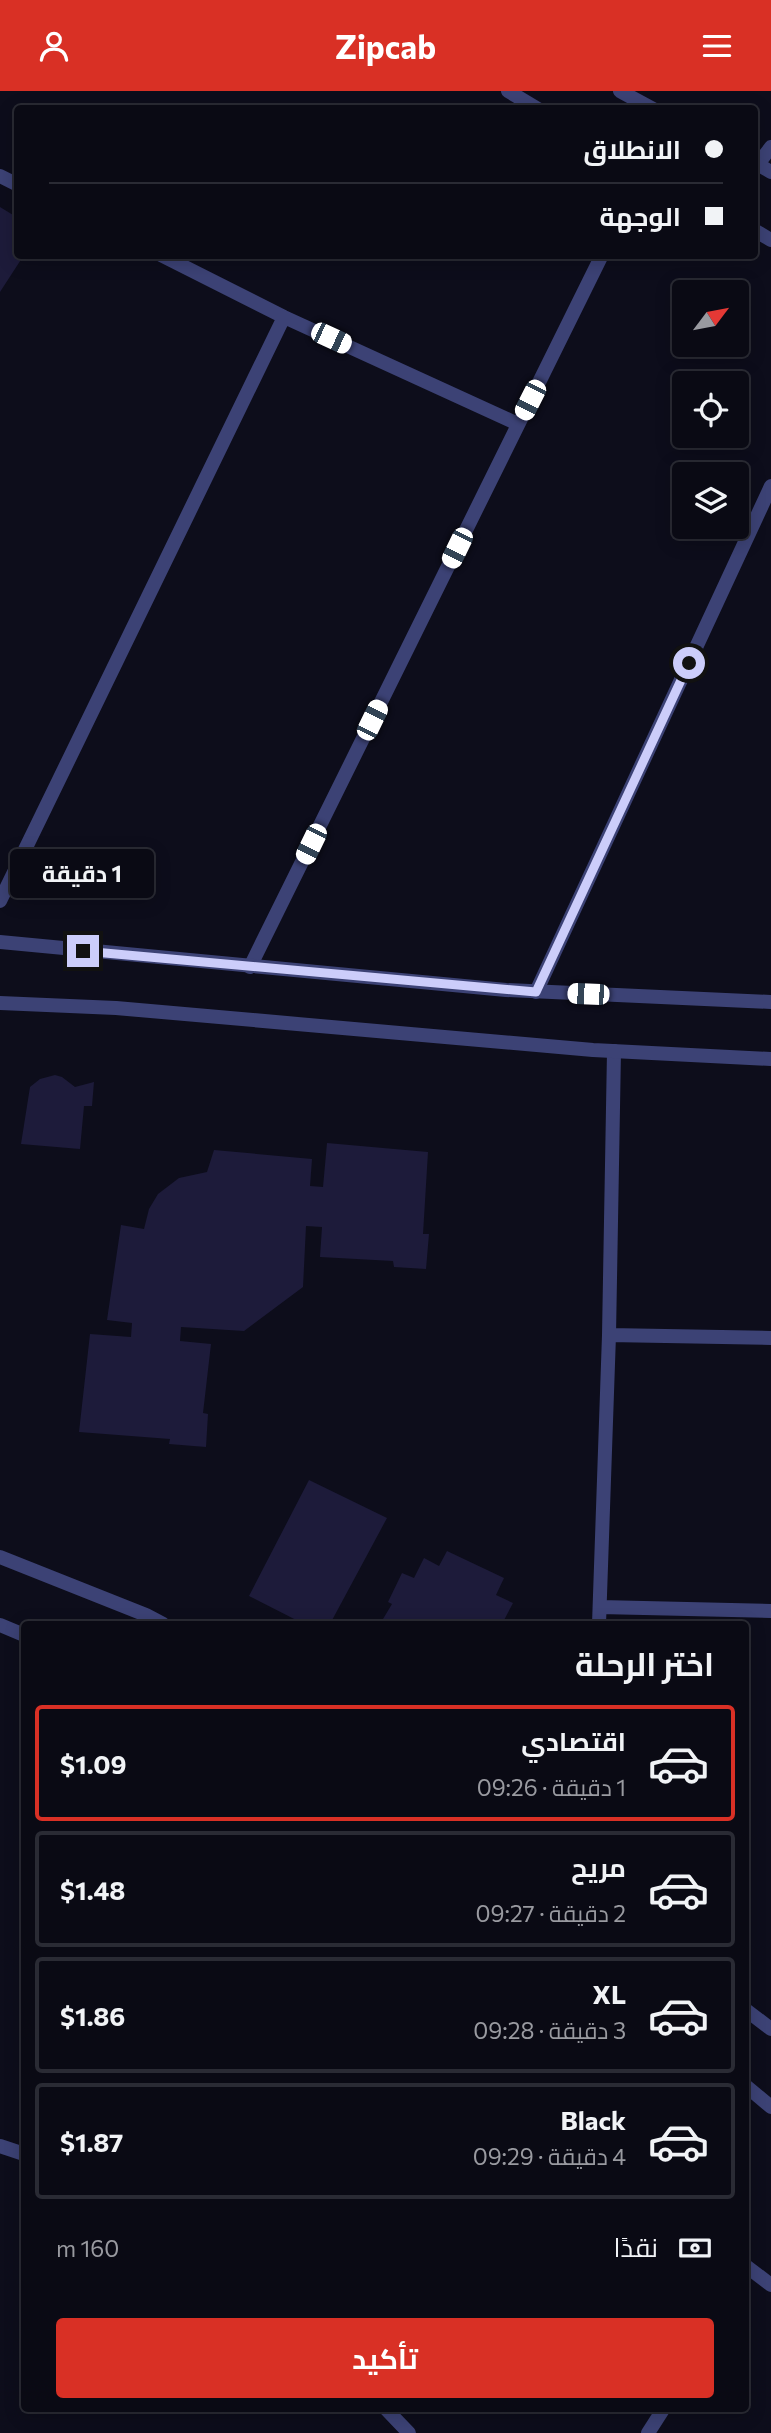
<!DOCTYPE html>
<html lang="ar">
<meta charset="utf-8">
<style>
body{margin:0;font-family:Commissioner,Cairo,sans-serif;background:#13131d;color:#f1f3f6;direction:rtl;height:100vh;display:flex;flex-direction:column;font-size:26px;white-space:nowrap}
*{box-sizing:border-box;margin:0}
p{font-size:23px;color:#999aa0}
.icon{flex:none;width:38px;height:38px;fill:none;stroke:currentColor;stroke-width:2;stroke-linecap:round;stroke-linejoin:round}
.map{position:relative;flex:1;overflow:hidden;direction:ltr}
.panel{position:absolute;left:21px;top:1530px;width:728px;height:791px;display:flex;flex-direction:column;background:#0a0a14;border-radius:7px;box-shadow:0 4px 18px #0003,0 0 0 2px #2a2b34;direction:rtl}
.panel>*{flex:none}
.guide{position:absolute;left:14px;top:14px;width:744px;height:154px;border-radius:7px;box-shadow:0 4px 18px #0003,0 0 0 2px #2a2b34;direction:rtl;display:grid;align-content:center;height:154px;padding:0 35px;background:#0a0a14}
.needle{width:46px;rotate:58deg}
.buttons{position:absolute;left:672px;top:189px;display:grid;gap:14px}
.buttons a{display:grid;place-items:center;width:77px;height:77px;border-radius:7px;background:#0a0a14;box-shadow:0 4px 18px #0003,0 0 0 2px #2a2b34;font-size:35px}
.end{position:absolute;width:32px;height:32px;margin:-16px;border:9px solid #cccdfa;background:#111;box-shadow:0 0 0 4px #111}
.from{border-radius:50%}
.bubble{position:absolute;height:49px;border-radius:7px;background:#0a0a14;box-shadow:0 4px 18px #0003,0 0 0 2px #2a2b34;font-size:23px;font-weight:700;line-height:49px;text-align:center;direction:rtl}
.car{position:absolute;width:21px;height:42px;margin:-21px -10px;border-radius:9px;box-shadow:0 0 5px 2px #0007;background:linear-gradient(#fff 24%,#345 0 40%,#fff 0 76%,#345 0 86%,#fff 0)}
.guide b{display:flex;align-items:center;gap:24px;height:66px;font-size:26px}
.guide b+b{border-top:2px solid #2a2b34}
.guide i{width:18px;height:18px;background:#f1f3f6}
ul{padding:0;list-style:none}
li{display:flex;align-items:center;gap:21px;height:116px;margin:0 14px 10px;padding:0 21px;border:4px solid #2a2b34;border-radius:7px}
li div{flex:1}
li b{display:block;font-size:26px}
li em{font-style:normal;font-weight:700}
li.on{border-color:#d93025}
li>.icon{width:63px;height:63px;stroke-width:1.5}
h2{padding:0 35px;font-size:32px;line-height:84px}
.pay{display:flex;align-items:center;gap:18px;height:77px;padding:0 35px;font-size:26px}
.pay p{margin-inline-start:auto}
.action{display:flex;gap:14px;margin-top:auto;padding:14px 35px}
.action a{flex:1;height:80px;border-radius:7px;background:#d93025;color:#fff;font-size:28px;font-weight:700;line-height:80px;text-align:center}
header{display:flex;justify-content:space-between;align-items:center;height:91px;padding:0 35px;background:#d93025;color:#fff;font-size:32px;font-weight:700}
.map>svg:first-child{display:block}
</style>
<header><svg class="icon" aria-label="menu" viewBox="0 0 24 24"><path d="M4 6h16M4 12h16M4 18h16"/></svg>Zipcab<svg class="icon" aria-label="person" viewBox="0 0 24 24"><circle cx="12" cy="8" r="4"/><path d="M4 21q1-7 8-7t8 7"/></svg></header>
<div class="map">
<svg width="771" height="2342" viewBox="0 0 771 2342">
<rect width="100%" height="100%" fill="#0d0d1b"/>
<path fill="#1d1b3a" d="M0,116L18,127V164H24L0,201Z
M55,984L62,986L75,996L94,991L92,1015H84L80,1058L21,1053L30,996L40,988Z
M327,1052L428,1061L423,1143H429L426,1178L394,1176L393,1170L320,1166L322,1136L306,1135L303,1196L244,1240L181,1236L180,1250L211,1253L203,1322L208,1323L206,1356L169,1353L170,1348L79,1341L90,1243L131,1246L132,1232L107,1229L121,1134L144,1138L149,1118L158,1103L179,1087L207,1081L214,1059L312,1068L310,1095L323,1096Z
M309,1389L387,1427L330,1533H304L249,1505Z
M447,1460L504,1487L496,1504L513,1512L502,1533H380L392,1513L388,1511L402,1482L414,1487L424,1467L439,1475Z"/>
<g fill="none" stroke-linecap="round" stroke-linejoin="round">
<path stroke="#3c4275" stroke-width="14" d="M758,73L771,56
M0,85L18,94
M161,164L284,226L518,333
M0,810L284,226
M250,876L602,164
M536,901L771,395
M609,1244L771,1247
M0,1466L146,1524L163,1533
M600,1516L771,1520
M599,1533L609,1244L614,960
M0,1534L24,1544
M746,1919L771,1938
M746,1995L771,2016
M0,2055L24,2063
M746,2175L771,2194
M385,2317L409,2342
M648,2342L664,2317"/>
<path stroke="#3c4275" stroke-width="14" d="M508,0L538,18
M620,0L653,18
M754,71L771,81
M754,139L771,149
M0,851L506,899L771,911
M0,912L116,917L593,959L771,968"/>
</g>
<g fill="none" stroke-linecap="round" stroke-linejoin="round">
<path stroke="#cccdfa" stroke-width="9" d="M83,860L536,901L689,572"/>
</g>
</svg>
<div class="buttons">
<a><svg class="needle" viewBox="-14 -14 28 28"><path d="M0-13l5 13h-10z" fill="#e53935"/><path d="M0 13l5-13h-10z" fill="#999aa0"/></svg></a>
<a><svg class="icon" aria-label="locate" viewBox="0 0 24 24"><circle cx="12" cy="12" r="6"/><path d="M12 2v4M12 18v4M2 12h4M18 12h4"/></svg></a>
<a><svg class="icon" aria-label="layers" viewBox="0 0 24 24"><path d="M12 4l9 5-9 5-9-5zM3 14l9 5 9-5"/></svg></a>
</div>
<i class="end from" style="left:689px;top:572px"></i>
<i class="end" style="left:83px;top:860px"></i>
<div class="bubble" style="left:10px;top:758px;width:144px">1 دقيقة</div>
<i class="car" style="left:331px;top:247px;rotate:115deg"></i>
<i class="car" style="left:530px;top:309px;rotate:207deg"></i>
<i class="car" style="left:457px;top:457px;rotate:206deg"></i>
<i class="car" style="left:372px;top:629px;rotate:26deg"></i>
<i class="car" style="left:311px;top:753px;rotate:206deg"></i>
<i class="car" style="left:588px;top:903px;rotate:272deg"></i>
<div class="guide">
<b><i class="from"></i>الانطلاق</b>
<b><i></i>الوجهة</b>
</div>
<section class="panel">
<h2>اختر الرحلة</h2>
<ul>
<li class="on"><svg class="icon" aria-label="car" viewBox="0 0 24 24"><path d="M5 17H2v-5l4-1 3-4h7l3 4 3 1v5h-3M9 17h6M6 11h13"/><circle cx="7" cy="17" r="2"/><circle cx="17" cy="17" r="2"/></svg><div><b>اقتصادي</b><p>1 دقيقة · 09:26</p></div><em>$1.09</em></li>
<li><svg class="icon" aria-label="car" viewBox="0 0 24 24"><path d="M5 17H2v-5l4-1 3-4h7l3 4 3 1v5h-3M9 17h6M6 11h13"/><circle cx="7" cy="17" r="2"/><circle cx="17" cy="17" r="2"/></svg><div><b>مريح</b><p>2 دقيقة · 09:27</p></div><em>$1.48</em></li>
<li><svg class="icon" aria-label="car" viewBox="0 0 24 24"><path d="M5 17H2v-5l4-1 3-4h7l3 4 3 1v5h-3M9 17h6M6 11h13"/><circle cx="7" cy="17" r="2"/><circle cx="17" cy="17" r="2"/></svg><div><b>XL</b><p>3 دقيقة · 09:28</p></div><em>$1.86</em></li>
<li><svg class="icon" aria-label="car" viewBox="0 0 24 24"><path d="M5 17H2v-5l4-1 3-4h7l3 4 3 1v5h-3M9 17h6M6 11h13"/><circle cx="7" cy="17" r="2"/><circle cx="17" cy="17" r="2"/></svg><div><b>Black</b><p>4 دقيقة · 09:29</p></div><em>$1.87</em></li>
</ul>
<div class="pay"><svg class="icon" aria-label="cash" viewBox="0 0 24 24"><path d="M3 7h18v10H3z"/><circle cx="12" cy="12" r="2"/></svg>نقدًا<p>160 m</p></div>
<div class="action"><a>تأكيد</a></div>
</section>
</div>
